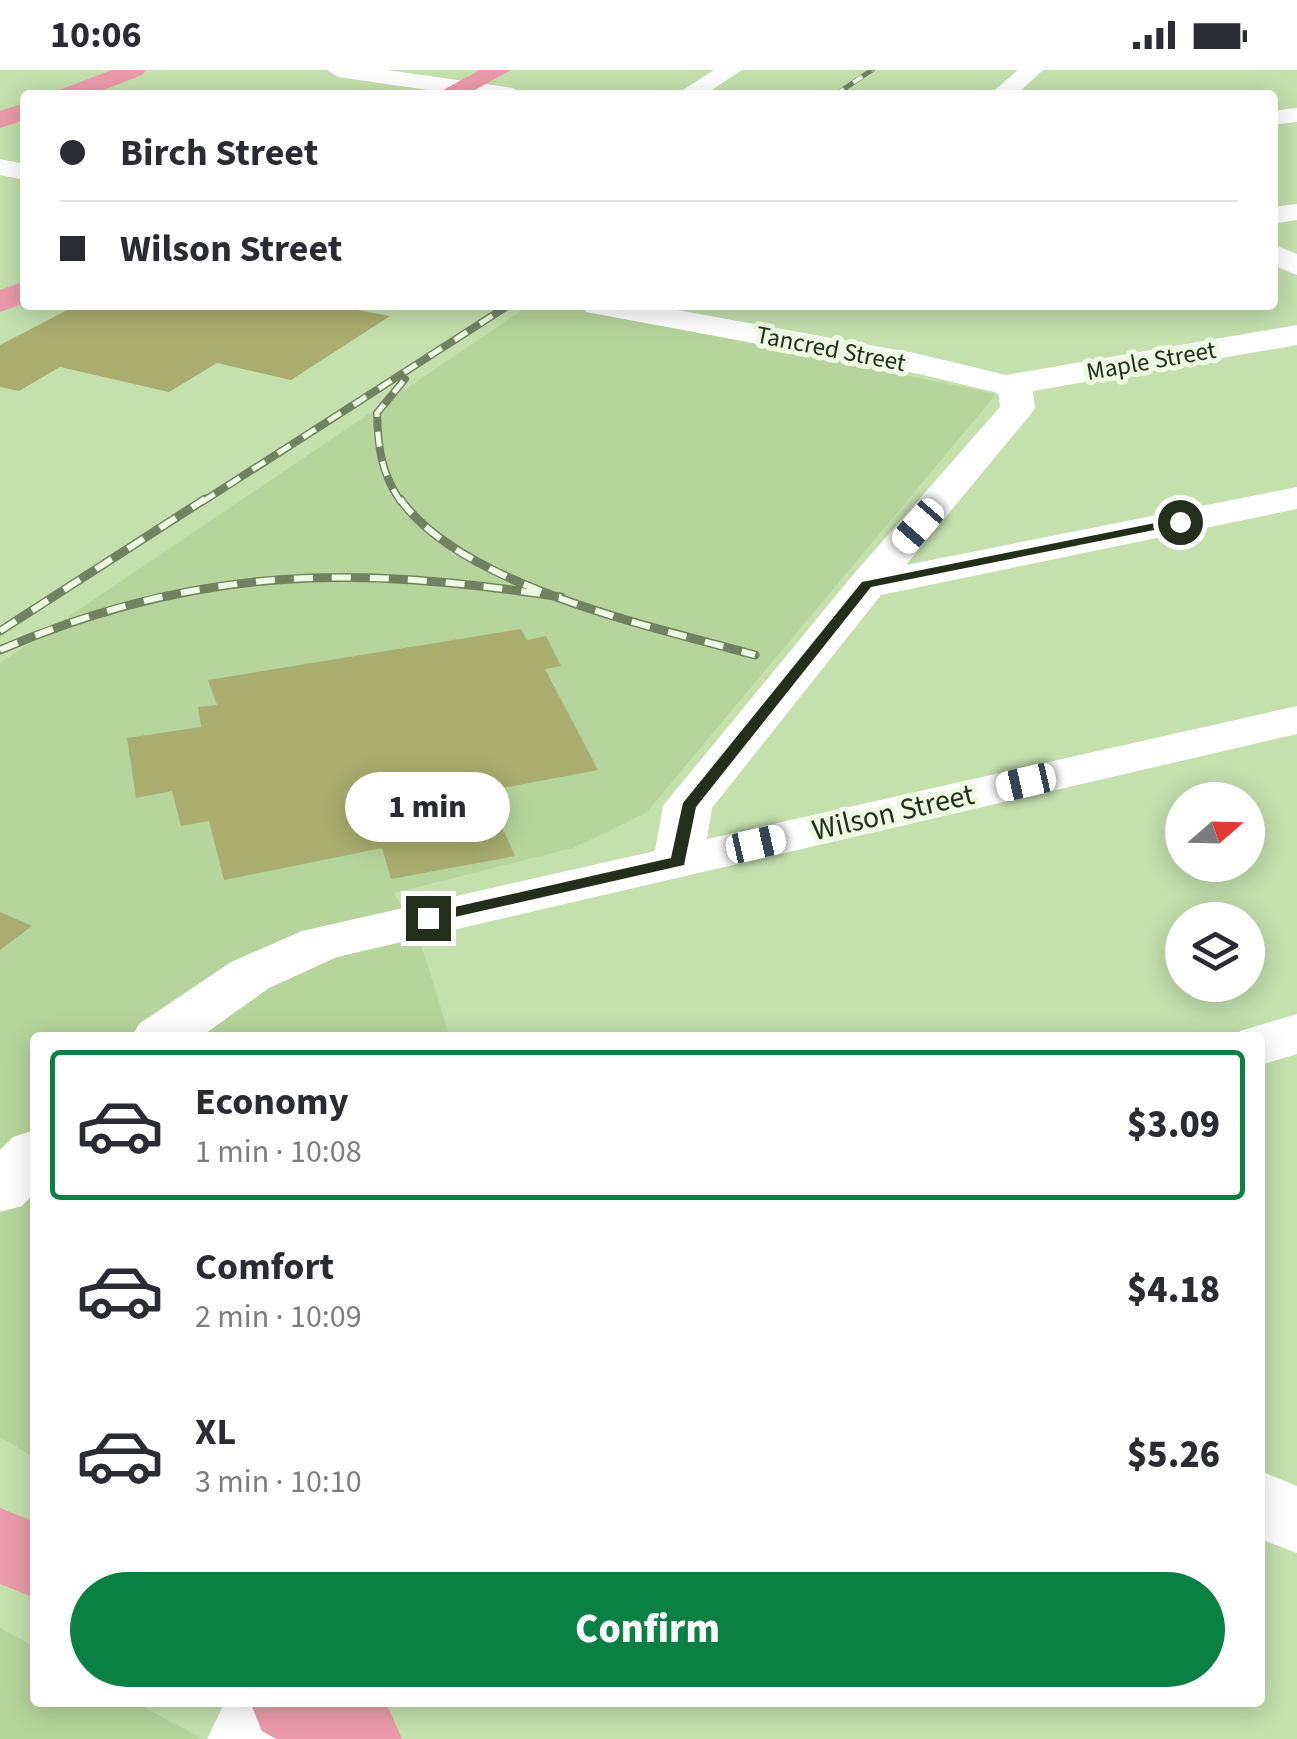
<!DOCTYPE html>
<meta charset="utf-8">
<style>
body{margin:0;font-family:"Source Sans 3",sans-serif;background:#f7f7f7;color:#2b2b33;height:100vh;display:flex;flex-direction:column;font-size:38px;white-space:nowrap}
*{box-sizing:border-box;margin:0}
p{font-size:32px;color:#7c7c81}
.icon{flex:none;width:55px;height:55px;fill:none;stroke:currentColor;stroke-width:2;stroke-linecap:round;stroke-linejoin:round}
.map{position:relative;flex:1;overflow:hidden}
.side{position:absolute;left:30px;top:962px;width:1235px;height:675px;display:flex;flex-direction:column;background:#fff;border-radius:10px;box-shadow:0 5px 25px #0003}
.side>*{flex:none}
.hud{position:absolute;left:20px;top:20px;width:1258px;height:220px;border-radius:10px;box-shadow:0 5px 25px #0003;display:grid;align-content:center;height:220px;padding:0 40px;background:#fff}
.needle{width:65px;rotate:70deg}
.fabs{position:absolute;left:1165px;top:712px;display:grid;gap:20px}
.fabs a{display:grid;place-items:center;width:100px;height:100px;border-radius:50%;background:#fff;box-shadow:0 5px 25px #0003;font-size:50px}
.end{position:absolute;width:45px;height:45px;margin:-22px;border:12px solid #242f1b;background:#fff;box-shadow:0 0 0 5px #fff}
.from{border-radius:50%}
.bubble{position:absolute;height:70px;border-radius:35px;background:#fff;box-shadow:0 5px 25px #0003;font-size:32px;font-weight:800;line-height:70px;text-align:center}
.car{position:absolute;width:30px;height:60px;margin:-30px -15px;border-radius:12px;box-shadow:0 0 8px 2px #0007;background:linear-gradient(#fff 24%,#345 0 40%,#fff 0 76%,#345 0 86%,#fff 0)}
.hud b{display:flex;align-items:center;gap:35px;height:95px;font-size:38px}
.hud b+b{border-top:2px solid #e1e1e2}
.hud i{width:25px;height:25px;background:#2b2b33}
ul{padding:18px 0 0;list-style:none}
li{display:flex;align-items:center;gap:30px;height:150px;margin:0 20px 15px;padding:0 20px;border:5px solid transparent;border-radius:10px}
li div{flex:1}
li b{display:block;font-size:38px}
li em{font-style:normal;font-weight:800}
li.current{border-color:#0b8043}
li>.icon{width:90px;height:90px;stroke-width:1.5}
.action{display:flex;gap:20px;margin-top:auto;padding:20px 40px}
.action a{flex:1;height:115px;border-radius:60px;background:#0b8043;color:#fff;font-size:40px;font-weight:800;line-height:115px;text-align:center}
.status{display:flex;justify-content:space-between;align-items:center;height:70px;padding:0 50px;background:#fff;direction:ltr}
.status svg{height:28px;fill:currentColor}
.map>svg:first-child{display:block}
</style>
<div class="status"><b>10:06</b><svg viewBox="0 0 49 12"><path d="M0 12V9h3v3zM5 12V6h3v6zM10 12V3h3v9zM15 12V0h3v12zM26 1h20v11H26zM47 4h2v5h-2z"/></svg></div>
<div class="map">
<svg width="1297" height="1669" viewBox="0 0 1297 1669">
<rect width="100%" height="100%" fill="#c3e0ad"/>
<path fill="#b5d59c" d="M530,235H566L996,324L647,742L573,778L394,823L419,868L450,967L35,968V1388L0,1367V593Z
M0,1558L35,1577V1632L136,1633L203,1669H0Z"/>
<path fill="#a9ae6f" d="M77,235H330L390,246L291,310L217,293L169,322L60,297L19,321L0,317V275Z
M521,559L527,570L546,566L561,596L545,599L598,700L486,721L515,786L391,809L382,778L224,810L209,751L181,756L172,721L136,728L127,668L201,657L198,637L217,635L208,610Z
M0,842L32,856L0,880Z"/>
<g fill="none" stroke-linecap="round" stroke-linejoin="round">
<path fill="#fff" fill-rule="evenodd" d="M327,0H387L513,18L525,25H463L338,7Z
M714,0H742L704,25H675Z
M1018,0H1043L1016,25H989Z
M1297,38V52L1272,55V41Z
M0,89L25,94V110L0,105Z
M1297,134V150L1272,154V137Z
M1272,174L1297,184V205L1272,195Z
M581,235H649L919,284L1006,305L1297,255V275L1033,321L1035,338L1030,345L906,495L1297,417V439L881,525L712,738L707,769L1297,636V664L337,887L269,918L199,968H131L139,954L231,892L302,861L655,781L663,736L671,726L852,506L1000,337L999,325L994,322L919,304L597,244L586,242Z
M1297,944V984L1260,995V968H1236L1240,961Z
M35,1060V1122L22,1136L0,1142V1080L13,1067Z
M1260,1401L1297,1416V1483L1260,1469Z
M225,1632H314L296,1669H207Z"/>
<path fill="#eb9aa9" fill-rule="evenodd" d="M112,0H146L142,5L91,25H56L59,20Z
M480,0H511L466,25H434Z
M25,33V50L0,58V41Z
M25,211V233L0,242V220Z
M0,1438L35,1452V1528L0,1514Z
M250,1632H377L389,1639L402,1669H276L262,1661Z"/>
<g stroke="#6f8360" stroke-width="5">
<path id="rail-far2" d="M835,25L872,0"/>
</g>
<g stroke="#6f8360" stroke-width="8">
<path id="rail-far1" d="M202,432L509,235
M401,432C381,403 378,378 377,343L405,309"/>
</g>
<g stroke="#6f8360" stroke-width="9">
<path id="rail" d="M400,429C463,517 654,557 755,585
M0,561L205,429
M0,580C196,496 354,495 561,527"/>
</g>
<use href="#rail-far2" stroke="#ecfbe2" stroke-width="4" stroke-dasharray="11" stroke-linecap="butt"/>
<use href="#rail-far1" stroke="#ecfbe2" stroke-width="5" stroke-dasharray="15" stroke-linecap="butt"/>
<use href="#rail" stroke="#ecfbe2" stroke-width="6" stroke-dasharray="19" stroke-linecap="butt"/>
</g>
<path fill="#242f1b" d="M1180,448L1184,454L871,517L696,737L684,795L428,853L420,848L428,843L671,788L683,733L862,512Z"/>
<g text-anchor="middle" stroke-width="10" stroke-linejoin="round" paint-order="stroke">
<g font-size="25" fill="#242f1b" stroke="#ecfbe2">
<text transform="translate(831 278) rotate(11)" y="9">Tancred Street</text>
<text transform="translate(1151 290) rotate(-10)" y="9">Maple Street</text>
</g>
<g font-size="30" fill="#242f1b" stroke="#ecfbe2">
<text transform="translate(893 742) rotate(-13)" y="10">Wilson Street</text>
</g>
</g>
</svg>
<div class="fabs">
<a><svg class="needle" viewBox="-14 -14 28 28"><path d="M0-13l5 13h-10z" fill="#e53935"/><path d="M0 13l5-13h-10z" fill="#7c7c81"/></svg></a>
<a><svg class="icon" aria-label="layers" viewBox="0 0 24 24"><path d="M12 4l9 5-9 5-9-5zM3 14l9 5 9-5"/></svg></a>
</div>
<i class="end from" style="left:1180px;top:452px"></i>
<i class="end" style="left:428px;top:848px"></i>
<div class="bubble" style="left:345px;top:702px;width:165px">1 min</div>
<i class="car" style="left:918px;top:456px;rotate:221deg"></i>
<i class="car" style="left:1026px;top:712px;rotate:257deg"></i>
<i class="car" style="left:756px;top:774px;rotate:77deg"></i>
<div class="hud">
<b><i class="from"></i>Birch Street</b>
<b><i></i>Wilson Street</b>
</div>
<section class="side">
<ul>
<li class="current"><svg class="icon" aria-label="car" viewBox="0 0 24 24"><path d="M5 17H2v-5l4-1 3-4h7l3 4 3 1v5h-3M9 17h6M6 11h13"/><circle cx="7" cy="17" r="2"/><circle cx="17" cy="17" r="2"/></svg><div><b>Economy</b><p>1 min · 10:08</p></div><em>$3.09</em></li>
<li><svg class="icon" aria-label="car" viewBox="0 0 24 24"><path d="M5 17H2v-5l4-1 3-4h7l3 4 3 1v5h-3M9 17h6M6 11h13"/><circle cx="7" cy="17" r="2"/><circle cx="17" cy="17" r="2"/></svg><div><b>Comfort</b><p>2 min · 10:09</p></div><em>$4.18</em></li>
<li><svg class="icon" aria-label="car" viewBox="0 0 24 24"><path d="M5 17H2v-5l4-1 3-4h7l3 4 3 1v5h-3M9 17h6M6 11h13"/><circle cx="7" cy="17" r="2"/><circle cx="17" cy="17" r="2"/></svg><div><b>XL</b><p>3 min · 10:10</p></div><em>$5.26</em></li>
</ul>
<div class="action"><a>Confirm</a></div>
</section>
</div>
